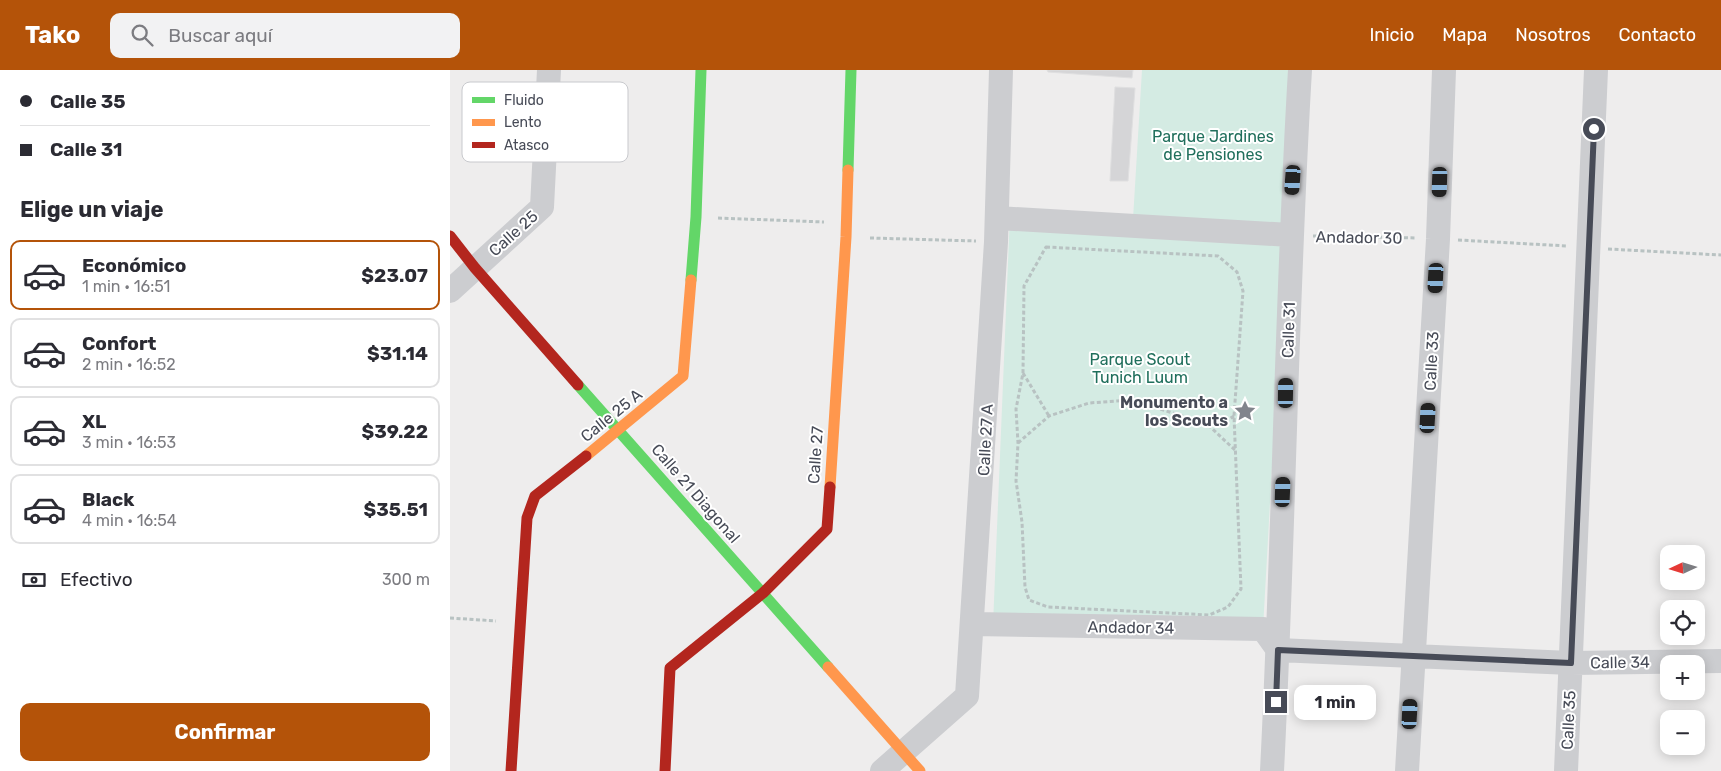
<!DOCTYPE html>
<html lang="es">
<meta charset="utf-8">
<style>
body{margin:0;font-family:Rubik,sans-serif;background:#f2f2f3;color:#2b2b33;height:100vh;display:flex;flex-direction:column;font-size:19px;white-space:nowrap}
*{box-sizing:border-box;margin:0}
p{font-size:16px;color:#7c7c81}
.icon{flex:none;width:28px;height:28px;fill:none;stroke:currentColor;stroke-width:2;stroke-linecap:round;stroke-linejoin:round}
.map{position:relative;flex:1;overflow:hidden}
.details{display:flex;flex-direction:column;background:#fff;width:450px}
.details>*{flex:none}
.top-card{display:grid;align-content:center;height:110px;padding:0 20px;background:#fff}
.needle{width:32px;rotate:266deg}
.controls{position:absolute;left:1210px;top:475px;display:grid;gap:10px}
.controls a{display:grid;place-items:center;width:45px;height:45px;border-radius:10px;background:#fff;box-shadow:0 2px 12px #0003;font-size:25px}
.end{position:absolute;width:22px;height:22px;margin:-11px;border:6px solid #474b57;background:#fff;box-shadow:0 0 0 2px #fff}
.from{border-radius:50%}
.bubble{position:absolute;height:35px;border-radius:10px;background:#fff;box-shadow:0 2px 12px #0003;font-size:16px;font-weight:700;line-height:35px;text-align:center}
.car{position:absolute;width:15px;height:30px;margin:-15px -8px;border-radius:6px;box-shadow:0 0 4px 1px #0007;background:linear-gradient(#222 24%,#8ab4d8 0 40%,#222 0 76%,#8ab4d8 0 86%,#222 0)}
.top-card b{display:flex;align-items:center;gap:18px;height:48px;font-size:19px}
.top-card b+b{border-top:1px solid #e1e1e2}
.top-card i{width:12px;height:12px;background:#2b2b33}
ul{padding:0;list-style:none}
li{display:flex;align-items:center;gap:15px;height:70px;margin:0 10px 8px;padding:0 10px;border:2px solid #e1e1e2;border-radius:10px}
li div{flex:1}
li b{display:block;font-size:19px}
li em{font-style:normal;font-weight:700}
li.on{border-color:#b45309}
li>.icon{width:45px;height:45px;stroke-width:1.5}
h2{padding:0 20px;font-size:22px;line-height:60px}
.pay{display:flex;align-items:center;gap:12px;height:55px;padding:0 20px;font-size:19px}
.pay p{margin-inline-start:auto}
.button{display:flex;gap:10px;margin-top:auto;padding:10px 20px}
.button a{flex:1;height:58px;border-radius:10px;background:#b45309;color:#fff;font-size:20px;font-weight:700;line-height:58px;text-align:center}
header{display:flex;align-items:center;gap:30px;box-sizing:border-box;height:70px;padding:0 25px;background:#b45309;color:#fff}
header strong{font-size:24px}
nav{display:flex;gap:28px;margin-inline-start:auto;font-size:18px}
.search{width:350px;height:45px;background:#f2f2f3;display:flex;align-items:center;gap:12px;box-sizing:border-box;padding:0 18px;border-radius:10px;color:#7c7c81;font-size:19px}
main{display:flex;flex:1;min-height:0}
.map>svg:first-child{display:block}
</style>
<header>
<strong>Tako</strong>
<div class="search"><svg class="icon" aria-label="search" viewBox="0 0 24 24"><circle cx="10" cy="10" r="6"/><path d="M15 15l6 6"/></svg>Buscar aquí</div>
<nav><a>Inicio</a><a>Mapa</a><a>Nosotros</a><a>Contacto</a></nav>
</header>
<main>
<section class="details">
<div class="top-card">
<b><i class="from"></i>Calle 35</b>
<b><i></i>Calle 31</b>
</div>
<h2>Elige un viaje</h2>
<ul>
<li class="on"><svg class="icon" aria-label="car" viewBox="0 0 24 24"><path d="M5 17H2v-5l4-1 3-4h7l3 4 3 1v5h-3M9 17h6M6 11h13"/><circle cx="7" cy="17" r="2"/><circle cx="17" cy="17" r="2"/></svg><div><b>Económico</b><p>1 min · 16:51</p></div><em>$23.07</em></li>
<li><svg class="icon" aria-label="car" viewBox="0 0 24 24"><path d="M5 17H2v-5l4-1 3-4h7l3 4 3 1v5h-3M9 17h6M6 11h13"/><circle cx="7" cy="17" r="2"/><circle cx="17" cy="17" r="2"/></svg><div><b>Confort</b><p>2 min · 16:52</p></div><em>$31.14</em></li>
<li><svg class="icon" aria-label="car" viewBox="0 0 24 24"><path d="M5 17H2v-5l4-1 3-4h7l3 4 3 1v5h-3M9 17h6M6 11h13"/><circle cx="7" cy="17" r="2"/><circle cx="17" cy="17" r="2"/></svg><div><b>XL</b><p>3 min · 16:53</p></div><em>$39.22</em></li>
<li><svg class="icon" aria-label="car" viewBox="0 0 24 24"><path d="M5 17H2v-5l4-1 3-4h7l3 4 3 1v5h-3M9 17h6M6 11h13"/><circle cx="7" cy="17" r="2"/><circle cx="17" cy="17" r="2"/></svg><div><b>Black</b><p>4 min · 16:54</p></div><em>$35.51</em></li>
</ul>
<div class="pay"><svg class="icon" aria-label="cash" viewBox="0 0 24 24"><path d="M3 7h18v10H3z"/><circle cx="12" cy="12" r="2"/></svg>Efectivo<p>300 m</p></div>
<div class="button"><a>Confirmar</a></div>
</section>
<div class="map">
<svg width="1271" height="701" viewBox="0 0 1271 701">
<rect width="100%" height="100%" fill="#eeeded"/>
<path fill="#d4ebe3" d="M692,0H844L813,559L543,555L560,144L683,149Z"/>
<path fill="#d5d5d7" stroke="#dfdfe0" d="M597,0H683L682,8L598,2Z
M665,17L685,18L678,111H660Z"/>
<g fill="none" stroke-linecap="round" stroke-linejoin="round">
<path stroke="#b8c2c2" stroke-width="3" stroke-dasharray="4 2.5" stroke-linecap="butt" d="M268,148L374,152
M863,166L967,168
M420,168L526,171
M1008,170L1117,176
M596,177L768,186L787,202L793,221L784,346L791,519L778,537L759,545L598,537L579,530L575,517L572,452L566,411L568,373L566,339L573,303L574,216Z
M1158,179L1271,185
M573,303L599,346
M784,346L776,351L756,353L786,381
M568,373L599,346L639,333L680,330L756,353
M0,548L46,551"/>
<path stroke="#cccdd0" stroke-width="24" d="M547,148L840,165
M0,221L92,137L99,0
M523,554L813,559L828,580L1121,593L1271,591
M432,701L517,626L546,172L551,0
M822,701C834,467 836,234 850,0
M957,701L988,169L994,0
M1116,701L1146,0"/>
<path stroke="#63d668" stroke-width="11" d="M398,100L401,0
M241,210L246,147L251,0
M128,315L378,597"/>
<path stroke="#ff974d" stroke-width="11" d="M136,386L233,306L241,210
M380,417L396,167L398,100
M378,597L470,701"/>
<path stroke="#b3261e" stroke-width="11" d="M0,166L25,198L128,315
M61,701L77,448L85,426L136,386
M215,701L220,598L313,523L377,459L380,417"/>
</g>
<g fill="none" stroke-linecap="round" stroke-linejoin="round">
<path stroke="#474b57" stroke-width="6" d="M826,632L828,580L1121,593L1144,59"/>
</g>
<defs>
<g id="sight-bare" transform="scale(1.725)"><path d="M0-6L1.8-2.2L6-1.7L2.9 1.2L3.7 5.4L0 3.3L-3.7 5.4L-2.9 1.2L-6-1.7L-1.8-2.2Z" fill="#81848c" stroke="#fff" stroke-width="2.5" paint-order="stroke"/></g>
</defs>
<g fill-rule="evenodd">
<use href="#sight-bare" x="795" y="341"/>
</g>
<g text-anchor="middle" stroke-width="4" stroke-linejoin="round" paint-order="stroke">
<g font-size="16" fill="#206f5c" stroke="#fff">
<text x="763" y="72">Parque Jardines<tspan x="763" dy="18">de Pensiones</tspan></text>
<text x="690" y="295">Parque Scout<tspan x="690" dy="18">Tunich Luum</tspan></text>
</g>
<g font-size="16" fill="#474b57" stroke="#fff">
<text transform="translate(63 163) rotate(-42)" y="6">Calle 25</text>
<text transform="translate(909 167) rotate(1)" y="6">Andador 30</text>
<text transform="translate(838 260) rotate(-88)" y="6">Calle 31</text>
<text transform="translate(981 291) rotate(-87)" y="6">Calle 33</text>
<text transform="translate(161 345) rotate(-39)" y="6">Calle 25 A</text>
<text transform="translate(535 370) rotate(-87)" y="6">Calle 27 A</text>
<text transform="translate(365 385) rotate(-86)" y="6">Calle 27</text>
<text transform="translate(246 423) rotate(49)" y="6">Calle 21 Diagonal</text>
<text transform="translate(681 557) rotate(1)" y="6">Andador 34</text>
<text transform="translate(1170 592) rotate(-1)" y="6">Calle 34</text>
<text transform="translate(1118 650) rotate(-87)" y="6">Calle 35</text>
</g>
<g font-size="16" font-weight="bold" fill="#474b57" stroke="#fff" text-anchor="end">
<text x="778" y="338">Monumento a<tspan x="778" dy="18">los Scouts</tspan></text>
</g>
</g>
<rect x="12" y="12" width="166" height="80" rx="8" fill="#fff" stroke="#c8c9cd" stroke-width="1"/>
<rect x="22" y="27" width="23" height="6" fill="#63d668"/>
<rect x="22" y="49" width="23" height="7" fill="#ff974d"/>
<rect x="22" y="72" width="23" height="6" fill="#b3261e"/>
<g font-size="14" fill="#474b57">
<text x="54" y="35">Fluido</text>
<text x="54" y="57">Lento</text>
<text x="54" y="80">Atasco</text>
</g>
</svg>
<div class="controls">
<a><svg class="needle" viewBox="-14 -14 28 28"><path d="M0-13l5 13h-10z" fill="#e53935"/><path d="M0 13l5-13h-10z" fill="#7c7c81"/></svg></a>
<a><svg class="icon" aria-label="locate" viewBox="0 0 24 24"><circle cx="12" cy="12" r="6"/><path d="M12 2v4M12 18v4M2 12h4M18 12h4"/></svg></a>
<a>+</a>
<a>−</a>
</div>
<i class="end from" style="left:1144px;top:59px"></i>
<i class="end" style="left:826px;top:632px"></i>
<div class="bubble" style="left:844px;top:615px;width:82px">1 min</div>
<i class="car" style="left:843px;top:110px;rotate:184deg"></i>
<i class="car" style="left:990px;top:112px;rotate:182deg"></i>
<i class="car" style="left:986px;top:208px;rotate:183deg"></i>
<i class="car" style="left:836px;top:323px;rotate:1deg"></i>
<i class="car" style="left:978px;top:348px;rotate:3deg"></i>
<i class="car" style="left:833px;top:422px;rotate:2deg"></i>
<i class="car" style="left:960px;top:644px;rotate:3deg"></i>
</div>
</main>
